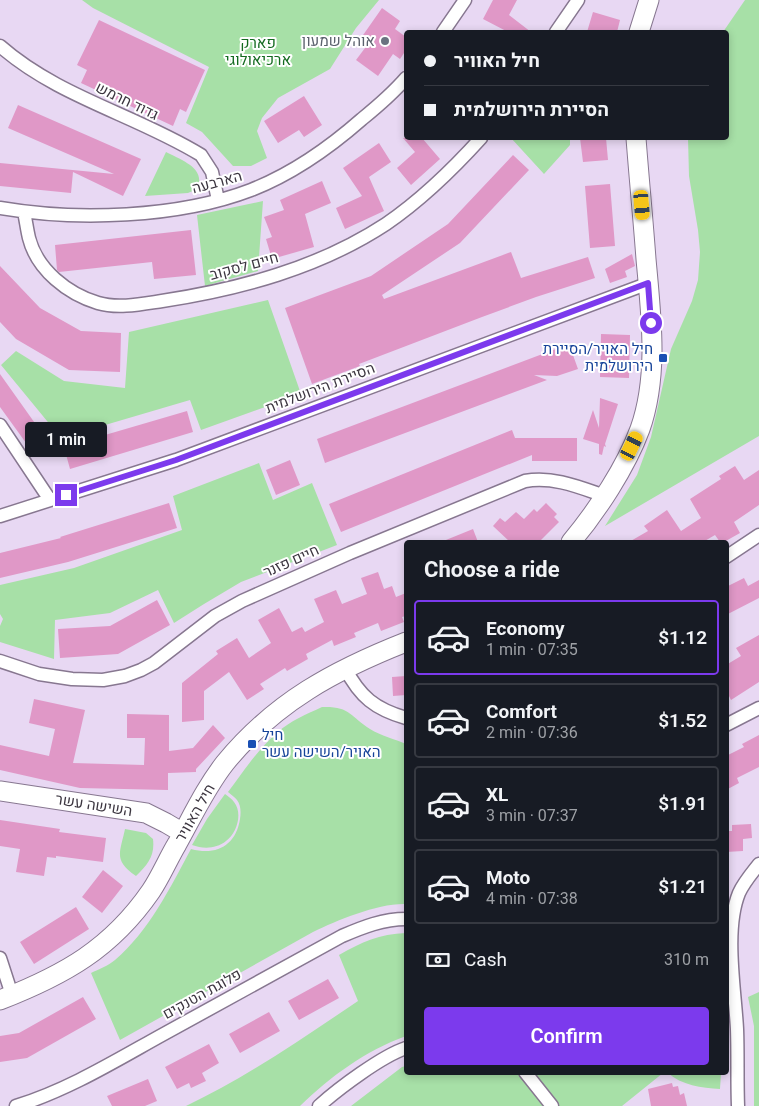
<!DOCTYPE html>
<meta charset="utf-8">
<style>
body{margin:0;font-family:Roboto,Heebo,sans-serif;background:#20242c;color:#f1f3f6;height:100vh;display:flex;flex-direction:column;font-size:19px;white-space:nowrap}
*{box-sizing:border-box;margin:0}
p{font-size:16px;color:#9ea1a6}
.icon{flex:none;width:28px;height:28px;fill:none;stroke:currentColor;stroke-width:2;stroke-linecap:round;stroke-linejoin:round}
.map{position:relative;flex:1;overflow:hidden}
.details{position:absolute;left:404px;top:540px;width:325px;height:535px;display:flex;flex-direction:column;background:#171b24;border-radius:5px;box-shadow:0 2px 8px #0003}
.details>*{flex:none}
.banner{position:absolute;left:404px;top:30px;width:325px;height:110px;border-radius:5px;box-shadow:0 2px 8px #0003;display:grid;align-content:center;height:110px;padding:0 20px;background:#171b24}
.end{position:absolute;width:22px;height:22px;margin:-11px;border:6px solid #7c3aed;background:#fff;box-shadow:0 0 0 2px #fff}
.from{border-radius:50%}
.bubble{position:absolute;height:35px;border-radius:5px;background:#171b24;box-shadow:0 2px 8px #0003;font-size:16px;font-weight:600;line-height:35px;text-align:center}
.car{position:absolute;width:15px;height:30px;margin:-15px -8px;border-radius:6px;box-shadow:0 0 4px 1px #0007;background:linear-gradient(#f5c518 24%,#345 0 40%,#f5c518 0 76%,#345 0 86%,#f5c518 0)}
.banner b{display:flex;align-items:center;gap:18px;height:48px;font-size:19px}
.banner b+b{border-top:1px solid #363941}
.banner i{width:12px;height:12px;background:#f1f3f6}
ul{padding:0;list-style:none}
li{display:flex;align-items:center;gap:15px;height:75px;margin:0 10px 8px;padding:0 10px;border:2px solid #363941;border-radius:5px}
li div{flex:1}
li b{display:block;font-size:19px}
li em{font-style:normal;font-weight:600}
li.active{border-color:#7c3aed}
li>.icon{width:45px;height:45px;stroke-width:1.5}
h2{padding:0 20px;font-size:22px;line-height:60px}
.pay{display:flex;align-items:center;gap:12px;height:55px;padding:0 20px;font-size:19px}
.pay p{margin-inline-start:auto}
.action{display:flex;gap:10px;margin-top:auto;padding:10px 20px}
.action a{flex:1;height:58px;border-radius:5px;background:#7c3aed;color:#fff;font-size:20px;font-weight:600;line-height:58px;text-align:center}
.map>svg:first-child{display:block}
</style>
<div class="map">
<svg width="759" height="1106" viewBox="0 0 759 1106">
<rect width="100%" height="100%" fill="#e8d8f3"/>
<path fill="#a7e0a7" d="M82,0H379L356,28L330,69L278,98L262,118L257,131L267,158L251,166H233L202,132L186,123L209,67L93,8Z
M745,0H759V436L605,526L637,475L651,437L671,349L692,301L698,280L700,252L698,230L689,176L688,138H726V32H723Z
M511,138H570V145L544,174Z
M166,152C181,160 207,168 197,189L188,193L145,196Z
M263,201L258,271L205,286L197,215Z
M268,300L301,394L201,430L190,400L61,438L1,365L16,351L64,381L125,388L129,332Z
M259,463L273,500L312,483L337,545L241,582L204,604L174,623L158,590L110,613L55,620L54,659L0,642V626L3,619L0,614V585L74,568L182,530L173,496Z
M322,707C350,706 350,716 370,729C381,736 395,739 406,744V904C378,903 338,920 313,932L120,1040L91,973C99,969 108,966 115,960C149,931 170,888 191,849C217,856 236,845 240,819C241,813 241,805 237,800C235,797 231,795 228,792C243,772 258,749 278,732C290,721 307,714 322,707Z
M225,794C228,796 232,799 234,802C243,813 237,833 226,841C216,849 203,849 192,845L207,819Z
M125,829L146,833L153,839C155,856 148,864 136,876C113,860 120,853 125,829Z
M406,933V1036C365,1051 331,1076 300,1106H186C247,1077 303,1038 358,1001L339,955C362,942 379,934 406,933Z
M759,992V1106H754V1026L748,997Z
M406,1066V1072L663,1073L622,1106H351L402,1067Z
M668,1073H721L720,1089C702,1088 681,1085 668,1073Z"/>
<path fill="#e098c7" d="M493,0H517L509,15L531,32H508L483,19Z
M382,8L400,21L395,29L406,37V50L400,59L393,54L378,76L356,60L368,44L361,38Z
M593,12L620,20L617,32H587Z
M99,20L205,70L186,112L180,109L173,126L81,83L87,70L77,65Z
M304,96L322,125L304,137L299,130L278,143L264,121Z
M18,105L141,159L123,196L73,172L71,193L0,186V163L114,174L8,128Z
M403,138H422L440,159L411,185L397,168L415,152Z
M580,138H606L608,160L583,162Z
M379,143L391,162L369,177L384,211L345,229L336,208L362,196L343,168Z
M513,155L529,170L460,243L382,295L384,299L511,252L521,278L588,257L595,278L536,297L482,317L359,364L360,366L312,384L285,308L371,276L405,253L448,224Z
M322,181L331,203L305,214L314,247L272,259L266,239L272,237L264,217L284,210L280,200Z
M610,184L615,246L590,248L585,186Z
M191,230L196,275L154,279L152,262L59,272L57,270L55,245Z
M632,254L635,266L625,271L627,277L610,283L605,269Z
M0,266L40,308L81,331L121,333L120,372L69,370L16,339L0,322Z
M601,334L630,335L629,378L600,377Z
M569,344L578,369L557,376L534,375L547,380L325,463L317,439Z
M0,374L49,443L34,454L0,407Z
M600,398L618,404L605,444L606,447L604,446L602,455L599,454V444L583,439L593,410L599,428Z
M187,411L193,432L70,469L64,447Z
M512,430L515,438H577V461H532V455L341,532L329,504Z
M290,460L300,485L276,495L266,470Z
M735,466L744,480L759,470V505L734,522L740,533L724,542H720L715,535L703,542H629L648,531L644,526L667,510L681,531L701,518L690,499L721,479L719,476Z
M169,503L177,528L68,562L0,578V553L61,538L60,537Z
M546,503L557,514L554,517L559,522L539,542H510L493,526L500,518L505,522L516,512L524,519L534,509L537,512Z
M473,529L478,542H441Z
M378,572L384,589L392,586L396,597L406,593V616L402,617L404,622L381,631L378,623L354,633L356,637L334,646L332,640L306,654L308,659L287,671L285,668L260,684L264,689L247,700L229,672L204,691V720L182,722V683L218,654L216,651L237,638L249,658L271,643L258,620L279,608L292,632L302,627L305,632L324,622L314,599L336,590L342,604L367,594L361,578Z
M744,578L748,586L759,580V598L726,615V587Z
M157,600L170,625L118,654L60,658L58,629L110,626Z
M759,635V682L731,700L726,690V665L741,656L736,648Z
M406,676V695L393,696L392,677Z
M34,699L85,710L73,763L144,765L145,738H127V714L169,715V751L193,748L213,725L225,738L196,769V772L168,773V790L80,788L0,770V745L49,756L55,729L29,723Z
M759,735V767L737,778L739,783L726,790V756L744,747L742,744Z
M0,820L60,829L59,832L106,838L103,862L56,856V858L47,857L44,876L16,872L20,849L0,846Z
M751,824L752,838L743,839V851L726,852V831H732V825Z
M103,870L123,886L102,913L82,897Z
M76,907L89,929L34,964L20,942Z
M328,979L339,998L299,1020L288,1001Z
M83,997L96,1019L27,1058L0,1062V1036L19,1033Z
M269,1012L280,1031L240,1053L229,1034Z
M209,1044L219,1063L202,1073L206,1081L191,1088L189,1083L177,1089L165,1067Z
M148,1079L157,1101L145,1106H112L107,1096Z
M672,1083L673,1087L678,1086L680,1095L684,1093L687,1106H651L648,1089Z"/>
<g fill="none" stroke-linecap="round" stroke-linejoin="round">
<g stroke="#877790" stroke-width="15">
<path id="street" d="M443,32L465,0
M556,32L578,0
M0,46C58,97 136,115 201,155L212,172L218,200
M0,208C76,221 178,218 251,190C292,174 329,148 362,119C378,106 393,93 406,78
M24,212C26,221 27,230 29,238C37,270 68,294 98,303C118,309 142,304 162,301C240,289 319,268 386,224C421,200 453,169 481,138
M0,425L50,500
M0,516L176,460L649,283
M726,557L759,535
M0,661L39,674L72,679L103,680L125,676L141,670L154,663L215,616L242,601L350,553L525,481C553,476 579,487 605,496
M345,668C360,697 375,709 406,718
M726,725L759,708
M0,958L12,995
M525,1072L552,1106
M16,1106C68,1090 115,1061 162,1035C222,1002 282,969 342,936C363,927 383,919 406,919
M319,1106C339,1088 382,1056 406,1048
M738,1106C737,1080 738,1055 737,1029C735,990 724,930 739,893C744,882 752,873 759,864"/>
</g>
<g stroke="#877790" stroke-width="21">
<path id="secondary" d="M639,32L649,0
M571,542C597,511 626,467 640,429C659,375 651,315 646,259C643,218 639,178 636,138
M0,791L146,813L166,823L183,833
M0,1000C64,975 111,949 151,891C161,876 168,859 177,844C192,817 206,787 225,763C275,702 335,670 406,642"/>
</g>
<use href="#street" stroke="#fff" stroke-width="12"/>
<use href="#secondary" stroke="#fff" stroke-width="19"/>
</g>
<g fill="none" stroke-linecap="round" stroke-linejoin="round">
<path stroke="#7c3aed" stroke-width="6" d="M66,495L176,460L648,283L651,323"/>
</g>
<circle fill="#6b7280" stroke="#fff" stroke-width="2" cx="385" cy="41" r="5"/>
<g fill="#1a4fb4" stroke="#fff" stroke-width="2">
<rect x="658" y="353" width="10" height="10" rx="2.5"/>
<rect x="247" y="739" width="10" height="10" rx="2.5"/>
</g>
<g text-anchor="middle" stroke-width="4" stroke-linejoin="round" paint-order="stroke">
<g font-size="15" fill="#5b616d" stroke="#fff" text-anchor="end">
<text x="375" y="46">אוהל שמעון</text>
</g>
<g font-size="15" fill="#136a1f" stroke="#fff">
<text x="258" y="48">פארק<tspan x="258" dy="17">ארכיאולוגי</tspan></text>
</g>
<g font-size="15" fill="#3c3640" stroke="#fff">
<text transform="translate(127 101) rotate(26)" y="5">גדוד חרמש</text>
<text transform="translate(217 182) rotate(-15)" y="5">הארבעה</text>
<text transform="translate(244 266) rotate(-15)" y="5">חיים לסקוב</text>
<text transform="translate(320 388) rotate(-21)" y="5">הסיירת הירושלמית</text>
<text transform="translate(291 561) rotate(-24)" y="5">חיים פזנר</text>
<text transform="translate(94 805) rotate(9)" y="5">השישה עשר</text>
<text transform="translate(195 813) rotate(-60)" y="5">חיל האוויר</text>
<text transform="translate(202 994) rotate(-29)" y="5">פלוגת הטנקים</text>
</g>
<g font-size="15" fill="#164399" stroke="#fff" text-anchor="end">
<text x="653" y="354">חיל האויר/הסיירת<tspan x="653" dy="17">הירושלמית</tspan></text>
<text x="262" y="740" text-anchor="start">חיל<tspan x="262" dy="17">האויר/השישה עשר</tspan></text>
</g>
</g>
</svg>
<i class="end from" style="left:651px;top:323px"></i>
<i class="end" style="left:66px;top:495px"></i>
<div class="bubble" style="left:25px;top:422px;width:82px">1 min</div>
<i class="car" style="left:642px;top:205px;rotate:175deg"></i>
<i class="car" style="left:632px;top:446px;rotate:26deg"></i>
<div class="banner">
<b><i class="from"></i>חיל האוויר</b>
<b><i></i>הסיירת הירושלמית</b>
</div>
<section class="details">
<h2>Choose a ride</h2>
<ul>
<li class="active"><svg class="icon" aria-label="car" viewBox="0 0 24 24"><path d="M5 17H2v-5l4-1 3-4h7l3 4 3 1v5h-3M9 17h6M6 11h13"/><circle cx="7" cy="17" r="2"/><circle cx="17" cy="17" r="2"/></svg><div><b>Economy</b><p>1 min · 07:35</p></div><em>$1.12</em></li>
<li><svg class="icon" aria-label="car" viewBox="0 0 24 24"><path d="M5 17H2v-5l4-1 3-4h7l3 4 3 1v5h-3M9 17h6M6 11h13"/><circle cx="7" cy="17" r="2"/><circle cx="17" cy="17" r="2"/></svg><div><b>Comfort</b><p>2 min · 07:36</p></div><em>$1.52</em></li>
<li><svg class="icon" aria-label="car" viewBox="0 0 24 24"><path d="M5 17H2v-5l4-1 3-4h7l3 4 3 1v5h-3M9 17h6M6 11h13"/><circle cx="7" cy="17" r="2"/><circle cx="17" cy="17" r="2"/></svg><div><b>XL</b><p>3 min · 07:37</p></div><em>$1.91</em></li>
<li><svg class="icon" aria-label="car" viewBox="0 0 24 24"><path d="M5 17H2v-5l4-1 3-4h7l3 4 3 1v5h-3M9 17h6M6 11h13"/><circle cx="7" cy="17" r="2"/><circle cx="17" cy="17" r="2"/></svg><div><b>Moto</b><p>4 min · 07:38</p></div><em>$1.21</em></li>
</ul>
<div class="pay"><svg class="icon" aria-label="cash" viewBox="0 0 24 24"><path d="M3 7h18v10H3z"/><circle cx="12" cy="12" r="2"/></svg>Cash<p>310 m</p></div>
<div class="action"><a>Confirm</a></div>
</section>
</div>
